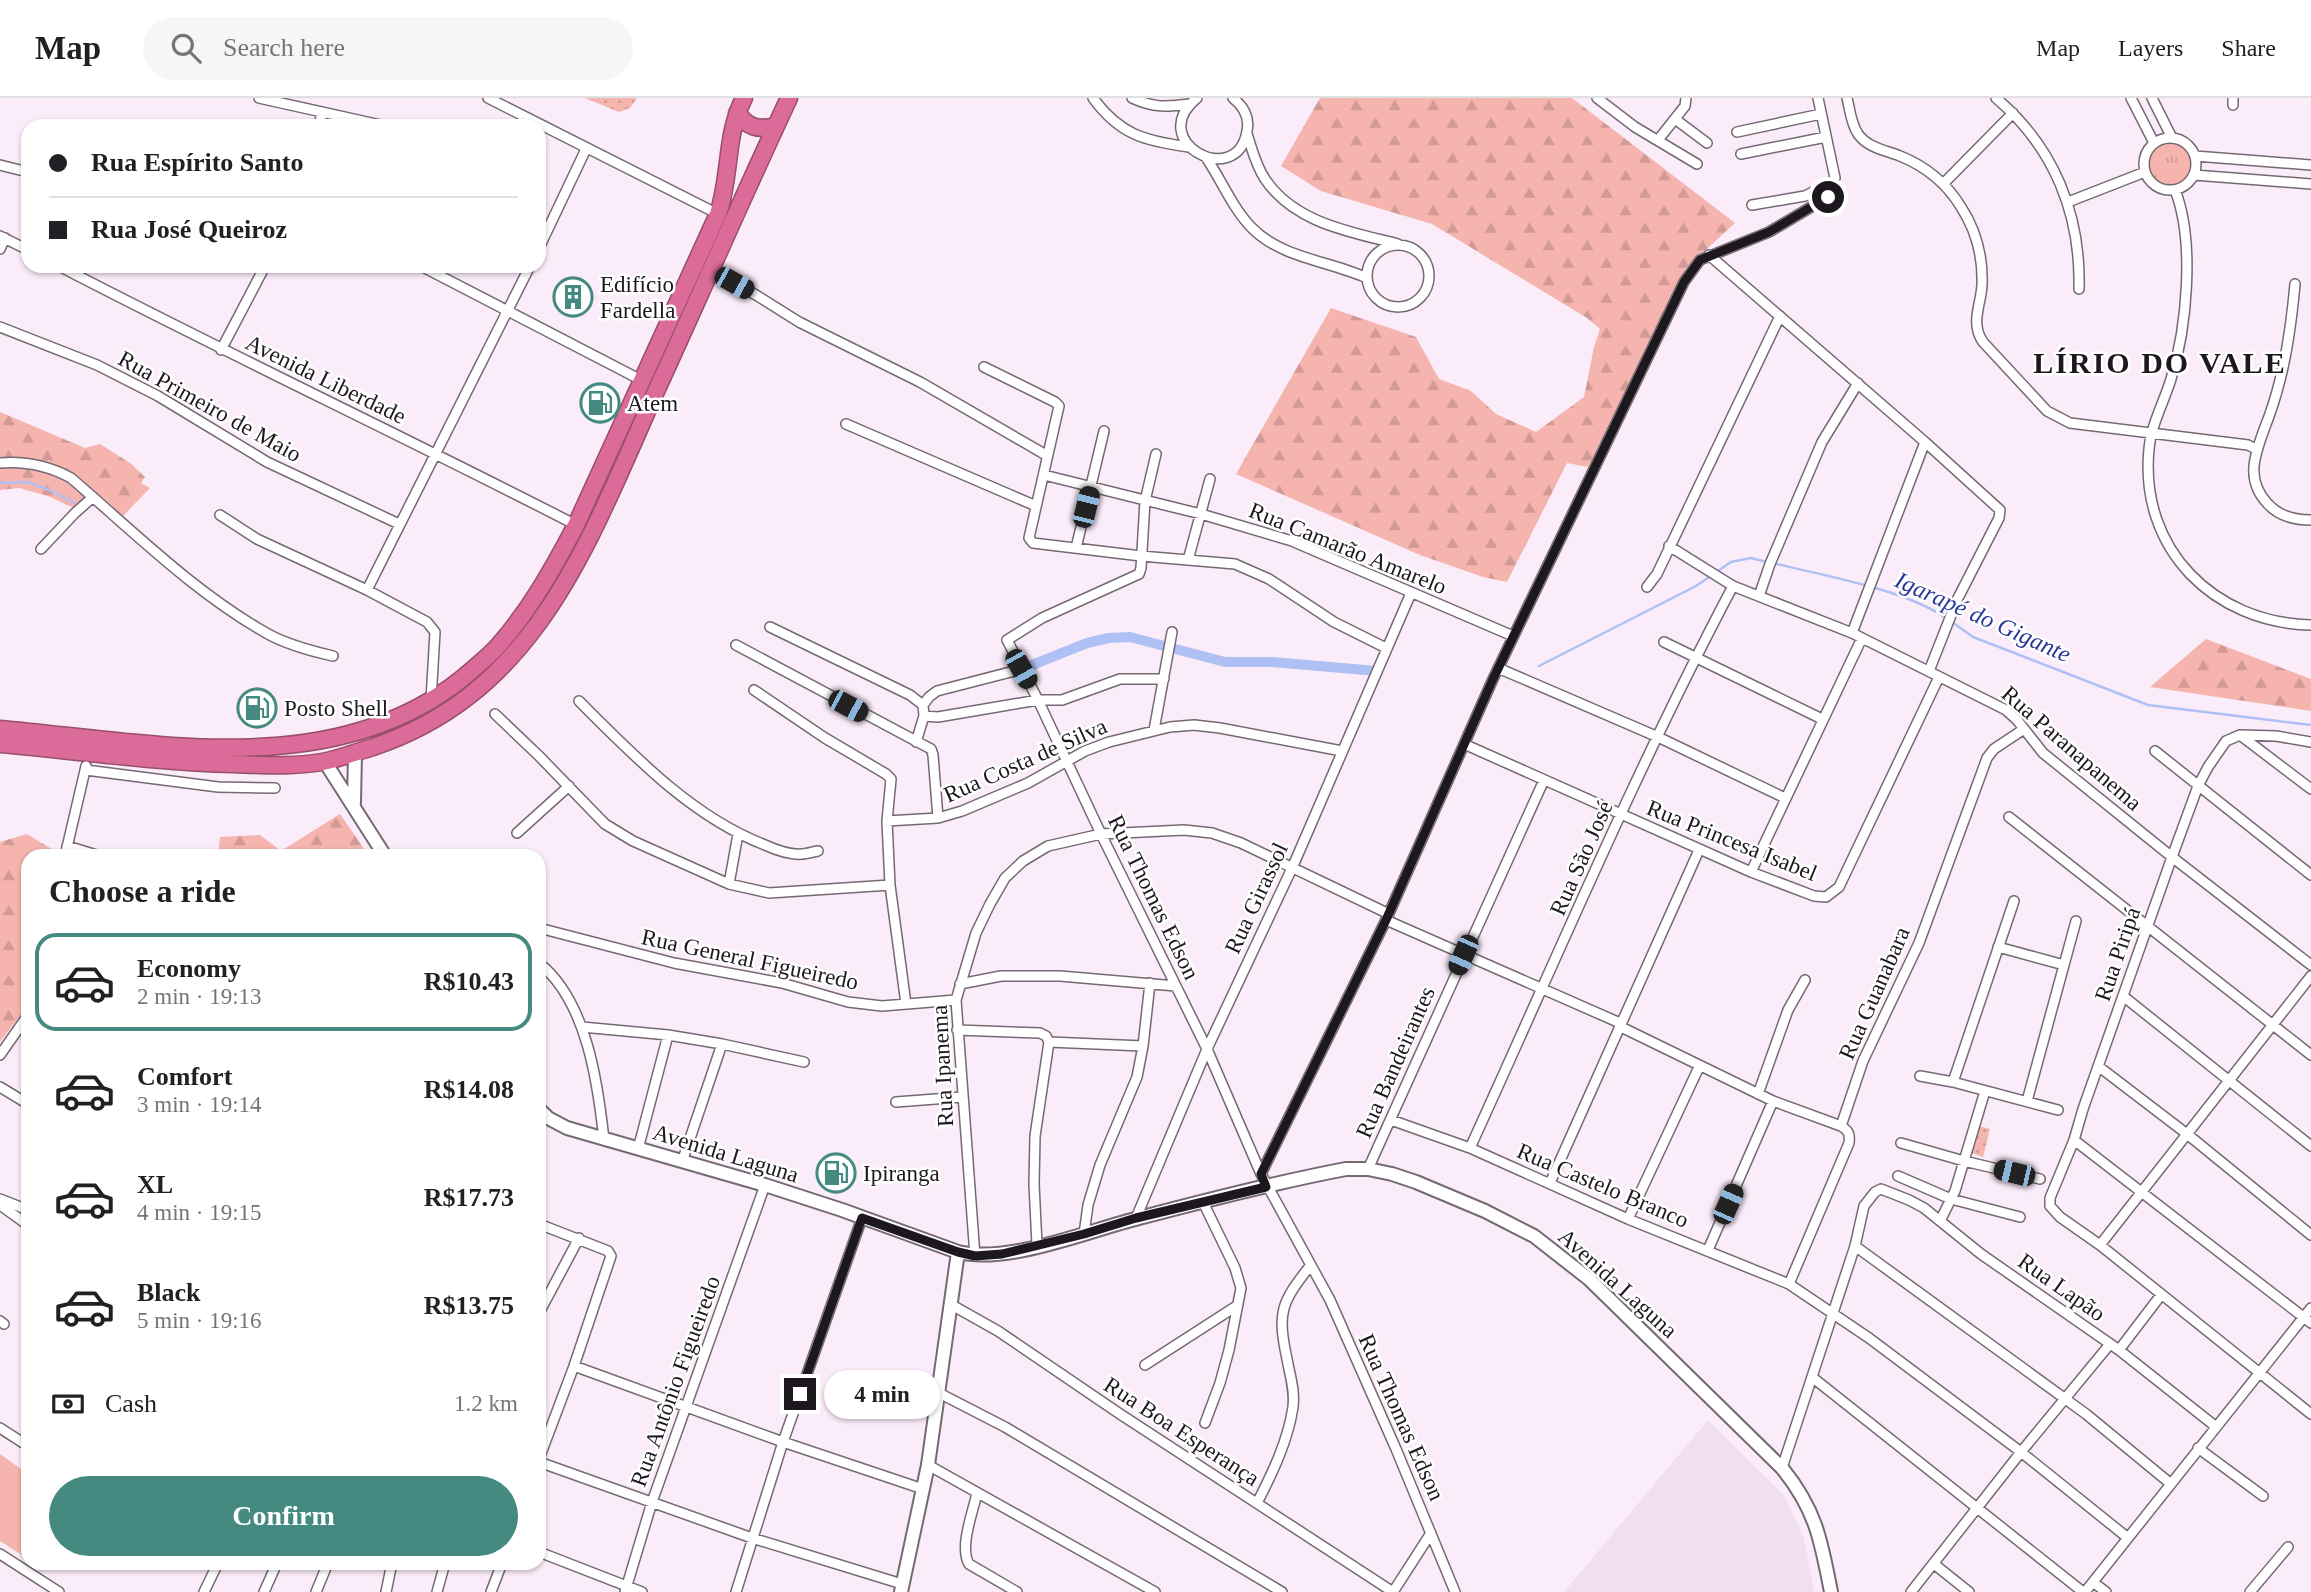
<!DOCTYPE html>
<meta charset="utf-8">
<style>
body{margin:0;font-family:Georgia,serif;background:#f6f6f6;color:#202124;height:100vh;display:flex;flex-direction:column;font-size:26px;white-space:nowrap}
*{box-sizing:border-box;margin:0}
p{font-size:23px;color:#757577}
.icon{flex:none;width:38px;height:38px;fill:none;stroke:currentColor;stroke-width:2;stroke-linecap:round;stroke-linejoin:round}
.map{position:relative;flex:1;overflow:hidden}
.details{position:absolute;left:21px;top:751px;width:525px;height:721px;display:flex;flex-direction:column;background:#fff;border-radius:21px;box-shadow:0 2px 5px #0004}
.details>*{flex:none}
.top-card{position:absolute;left:21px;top:21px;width:525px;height:154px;border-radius:21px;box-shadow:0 2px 5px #0004;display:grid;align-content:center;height:154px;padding:0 28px;background:#fff}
.end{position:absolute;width:32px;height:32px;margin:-16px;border:9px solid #1d181d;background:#fff;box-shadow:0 0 0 4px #fff}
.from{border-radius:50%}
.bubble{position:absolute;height:49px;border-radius:24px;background:#fff;box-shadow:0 2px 5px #0004;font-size:23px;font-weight:700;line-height:49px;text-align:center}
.car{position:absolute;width:21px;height:42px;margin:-21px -10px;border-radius:9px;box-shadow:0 0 5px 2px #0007;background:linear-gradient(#222 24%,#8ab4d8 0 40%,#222 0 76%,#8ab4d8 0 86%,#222 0)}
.top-card b{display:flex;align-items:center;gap:24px;height:66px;font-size:26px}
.top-card b+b{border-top:2px solid #e0e0e0}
.top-card i{width:18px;height:18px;background:#202124}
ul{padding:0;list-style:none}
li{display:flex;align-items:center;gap:21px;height:98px;margin:0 14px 10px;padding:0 14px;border:4px solid transparent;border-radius:21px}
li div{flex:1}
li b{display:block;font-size:26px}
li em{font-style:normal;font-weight:700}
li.active{border-color:#448a81}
li>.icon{width:63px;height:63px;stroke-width:1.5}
h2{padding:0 28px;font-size:32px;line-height:84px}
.pay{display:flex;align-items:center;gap:18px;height:77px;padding:0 28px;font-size:26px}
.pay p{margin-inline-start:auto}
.action{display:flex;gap:14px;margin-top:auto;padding:14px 28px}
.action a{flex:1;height:80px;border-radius:42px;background:#448a81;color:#fff;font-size:28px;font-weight:700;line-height:80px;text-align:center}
header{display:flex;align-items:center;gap:42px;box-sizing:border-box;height:98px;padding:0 35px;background:#fff;border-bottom:2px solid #e0e0e0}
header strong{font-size:33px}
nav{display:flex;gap:38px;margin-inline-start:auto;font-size:24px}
.search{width:490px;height:63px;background:#f6f6f6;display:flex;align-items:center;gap:18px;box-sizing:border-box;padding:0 24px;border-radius:38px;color:#757577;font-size:26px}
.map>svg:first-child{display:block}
</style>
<header>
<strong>Map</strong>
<div class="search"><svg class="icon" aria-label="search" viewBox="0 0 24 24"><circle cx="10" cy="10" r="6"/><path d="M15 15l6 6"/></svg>Search here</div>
<nav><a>Map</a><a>Layers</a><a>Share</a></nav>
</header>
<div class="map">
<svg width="2311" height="1494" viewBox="0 0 2311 1494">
<defs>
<pattern id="grass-tufts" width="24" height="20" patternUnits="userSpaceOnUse" patternTransform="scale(1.75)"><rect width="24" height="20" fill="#f5b4ae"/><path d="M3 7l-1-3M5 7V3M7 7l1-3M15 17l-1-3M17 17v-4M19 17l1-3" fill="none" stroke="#d29a95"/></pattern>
<pattern id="forest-firs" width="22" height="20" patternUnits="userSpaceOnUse" patternTransform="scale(1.75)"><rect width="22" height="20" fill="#f5b4ae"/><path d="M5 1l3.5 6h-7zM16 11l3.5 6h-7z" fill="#d29a95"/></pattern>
<pattern id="park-dots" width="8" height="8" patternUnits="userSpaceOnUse" patternTransform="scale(1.75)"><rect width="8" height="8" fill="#f5b4ae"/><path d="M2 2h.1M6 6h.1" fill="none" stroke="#d29a95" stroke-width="1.8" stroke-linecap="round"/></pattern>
</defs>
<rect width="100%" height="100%" fill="#fbecfa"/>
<path fill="#f2def1" d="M1708,1322L1784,1397L1804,1440L1814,1494H1564Z"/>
<path fill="url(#grass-tufts)" d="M2149 66a21 21 0 1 1 42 0a21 21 0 1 1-42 0Z"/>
<path fill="url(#forest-firs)" d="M1320,0H1572L1735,125L1686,170L1588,369L1567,365L1507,484L1483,479L1420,457L1236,376L1331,210L1416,239L1439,281L1471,293L1496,316L1536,334L1584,299L1594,249L1600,231L1587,220L1432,126L1321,93L1281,68Z
M0,314L85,350L100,346L130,365L145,379L141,385L150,390L123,418L102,399L90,406L72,409L48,398L19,390L0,392Z
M2206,541L2311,581V613L2150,589Z
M340,716L369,758H218L220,739L260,737L281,753Z
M27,736L55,753L54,758H28V893L22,915L0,944V744Z"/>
<path fill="url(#park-dots)" d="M585,0H637L630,10L619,14Z
M1979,1028L1990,1031L1983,1059L1972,1055Z"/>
<path fill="#f5b4ae" d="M0,1356L28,1376V1461L0,1443Z"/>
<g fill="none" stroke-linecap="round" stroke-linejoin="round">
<path stroke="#afc0f4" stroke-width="2.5" d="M0,385L27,384L47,391L75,405
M1773,465C1825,478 1903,491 1946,520
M1952,524L1973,539L2148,607L2311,627
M1539,568L1696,488L1731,464L1751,460L1767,464"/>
<path stroke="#afc0f4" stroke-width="10" d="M1022,571L1087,545L1109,540L1130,539L1225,564H1272L1377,573"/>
<g stroke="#756974" stroke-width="12">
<path id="street" d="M259,0L385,28
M488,0L718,116
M1093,0C1120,37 1145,43 1189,49
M1132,0C1154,10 1166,9 1190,6
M1197,0C1144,43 1237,93 1247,33C1250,19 1243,8 1233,0
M1597,0L1635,29L1697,66
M1847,0C1850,12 1851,26 1858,36C1868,50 1885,52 1900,58C1925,68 1947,86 1961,109C1976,132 1983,159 1982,187C1981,207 1970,225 1983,244L2047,313L2070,325L2248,347L2256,351
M1996,0C2054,49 2081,116 2079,191
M2131,0L2154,45
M2152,0L2172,40
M2233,0V7
M1675,21L1707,45
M319,28L322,14
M1737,34L1821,16
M1247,36C1252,51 1256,68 1265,81C1294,125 1351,134 1398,146
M2144 66a26 26 0 1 1 52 0a26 26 0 1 1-52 0Z
M1658,42L1685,8L1686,0
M1741,56L1826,39
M2195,58L2311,67
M1207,61C1222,83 1233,111 1252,130C1281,160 1330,163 1367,180
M0,67L28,74
M2194,77L2311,86
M1943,86L2013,15
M2175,92C2195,143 2187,229 2171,281C2164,304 2151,327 2149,351C2139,451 2214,525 2311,527
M2068,104L2145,74
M1752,107L1805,98L1832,84L1835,80L1818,0
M0,138L28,152
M1367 178a31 31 0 1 1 62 0a31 31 0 1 1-62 0Z
M539,150L586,51
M0,151L5,140
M1709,157L1925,344L2000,412L1999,420L1957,502L1929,573
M59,168C230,257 405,339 576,427
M421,168L643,283
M712,173L756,197L799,224L920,284L1046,357
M2295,186C2292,219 2288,251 2280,282C2276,298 2271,314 2265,329C2255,356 2245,381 2267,405C2278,418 2294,422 2311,422
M0,229L97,267L158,298L267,364L399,426
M221,252L265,168
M984,269L1055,304L1059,308L1029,440L1033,445L1141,458L1235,466L1269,481L1334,524L1386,550
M846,326L1036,408
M1156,356L1145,403L1141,470L1139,476L1042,520L1007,542L1038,602L1101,736L1207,951L1261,1076
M0,365C26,363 49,368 71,380C134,434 195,495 268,536C288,547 311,553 333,558
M1044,377L1201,416L1292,443L1513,538
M220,417L257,441L367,492L427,524L435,534L431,602
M1669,448L1733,488L1852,535L2006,612L2017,622L2043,655L2172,759L2311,867
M1076,450L1104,333
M41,451L75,415L93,399
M1188,462L1210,381
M1647,489L1657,476L1780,218
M367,492L530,168
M1759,498L1770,466L1822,344L1858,285
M770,529L910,597L923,607L924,618L916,644
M1852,535L1925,344
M1664,544L1822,621
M736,547L931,651L933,657L938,720
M1498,570L1658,639L1785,700
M754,592L825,640L886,676L891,681L887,723L890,787L906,906
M579,603C634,658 692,719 765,747C776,752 790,757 802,756C807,756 812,754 818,753
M923,607L929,599L937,593L1022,571
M495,616L539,658L605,726L633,743L729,786L769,795L890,787
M924,618L938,619L1038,602H1062L1120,581H1164
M1154,632L1172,534
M2240,637L2311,691
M2311,644L2276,638L2240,637L2226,643L2208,669L2198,688L2172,759L2083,1011L2074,1042L2050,1100V1108L2060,1119L2100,1147L2311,1316
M1464,646L1751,774L1814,798L1826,799L1839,789L1939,579
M2155,653L2311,777
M86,672L218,689L275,690
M2009,719L2311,957
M887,723L938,720L962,713L1028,685L1085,653L1109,644L1170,629L1194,627L1220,630L1342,653
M517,735L569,688
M67,748L100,758
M65,758L86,668
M1751,774L1862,540
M729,786L738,736
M1386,822L1620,925
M539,830L674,865L782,885L848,904L882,908L956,902
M1998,849L2064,867
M539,865C587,903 598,986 604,1042
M960,886L1001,878H1060L1176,888
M2123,898L2311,1048
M1619,928L1773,1003L1841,1028
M582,929L668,937L722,946L804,964
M957,932L1040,935L1046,938L1049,944L1143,948
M0,957L28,917
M2098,968L2187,1036L2311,1137
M1920,978L1953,984L2058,1012
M1953,984L2014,803
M0,989L28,1006
M1758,996L1788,912L1805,882
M2027,1003L2076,823
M896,1004L962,999
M1391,1022L1470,1050L1628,1121L1789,1186L1869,1240L2021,1354L2128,1440
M539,1030L542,1015
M2074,1042L2311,1225
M1901,1045L1964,1063L2040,1081
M1470,1050C1556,862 1636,671 1733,488
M638,1051L668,937
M682,1064L722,946
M1368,1071L1544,682
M1898,1078L1951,1101L2020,1119
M1550,1085L1699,752
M0,1101L28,1112
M1203,1104L1235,1170L1241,1190L1229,1252L1220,1285L1205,1325
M0,1107L28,1127
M1136,1120L1207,951L1293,768L1411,495
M1628,1121L1699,969
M1940,1123L1955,1093L1985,993
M539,1126L608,1153L611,1158L574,1268L539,1361
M1084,1136L1088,1107L1100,1067L1137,979L1143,948L1150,885
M1037,1147L1034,1086L1035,1038L1049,944
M2100,1147L2311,878
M1855,1148L2086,1316L2171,1386
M1708,1152L1773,1003
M975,1158L956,902L976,835L990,806L1005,780L1023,763L1048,748L1101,736L1184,732L1212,735L1241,745L1389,816
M1789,1186L1849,1045C1850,1036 1849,1033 1841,1028L1863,963L1919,845L1987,660L1994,651L2024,631
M950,1206L998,1233L1120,1316L1393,1494
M539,1215L579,1140
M0,1223L4,1226
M2119,1252L2161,1197
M1145,1267L1238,1207
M574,1268L783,1344L923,1391
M1812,1279L2083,1494
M939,1295L1005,1329L1282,1494
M0,1330L28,1348
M2198,1350L2263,1398
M539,1364L752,1440L902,1486
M928,1367L1155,1494
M1782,1370L1855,1148L1864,1108L1875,1094L1881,1091L1909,1102L1924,1110L1981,1156L2119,1252L2215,1328
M977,1395C973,1414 959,1449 969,1466L1017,1494
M1257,1405C1272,1376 1288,1343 1293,1309C1295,1292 1290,1278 1287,1261C1277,1214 1281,1205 1310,1168
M539,1454L642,1494
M0,1456L59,1494
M1934,1466L1969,1494
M2093,1484L2106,1494
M204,1494L218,1465
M264,1494L277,1465
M316,1494L328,1465
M386,1494L392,1465
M437,1494L445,1465
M491,1494L502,1465
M625,1494L652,1404L765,1087
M736,1494L783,1344L862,1120
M1393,1494L1431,1435
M1455,1494L1396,1351L1330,1202L1261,1076L1386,822L1493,581L1684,184L1700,162L1769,134L1828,99
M1911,1494L2021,1354L2110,1246
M2085,1494L2311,1210
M2250,1494L2288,1449"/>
</g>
<g stroke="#756974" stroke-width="16">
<path id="secondary" d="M325,664L385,758
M354,705L355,655
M539,1011L548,1020L567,1030L765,1087L842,1112L958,1154C1009,1166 1087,1133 1139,1120C1207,1102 1277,1084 1346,1071H1368L1392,1076L1416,1084L1485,1113L1534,1138L1589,1181L1782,1370C1816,1412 1821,1442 1831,1494
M901,1494L928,1367L958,1154"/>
</g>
<g stroke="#984e6d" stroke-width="19">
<path id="highway" d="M737,15C749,30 757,32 776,28
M0,631C155,645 342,686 471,573C480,565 490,557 498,548C530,512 554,469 576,427L718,116C731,78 725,37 744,0
M0,646C78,653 156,664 234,666C264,667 293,669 322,664C339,661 356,654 373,649C541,593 591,436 658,289C702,193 744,96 789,0"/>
</g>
<use href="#street" stroke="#fff" stroke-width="9"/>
<use href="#secondary" stroke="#fff" stroke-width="12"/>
<use href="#highway" stroke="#db6b98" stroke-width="16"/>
</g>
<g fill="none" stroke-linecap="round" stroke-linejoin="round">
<path stroke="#1d181d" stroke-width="9" d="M800,1296L862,1120L958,1154L975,1158L1002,1156L1084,1136L1136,1120L1266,1089L1261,1076L1386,822L1493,581L1684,184L1700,162L1769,134L1828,99"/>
</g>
<defs>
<g id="building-ring" transform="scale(2.0125)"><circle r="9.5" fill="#fff" stroke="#448a81" stroke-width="1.5"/><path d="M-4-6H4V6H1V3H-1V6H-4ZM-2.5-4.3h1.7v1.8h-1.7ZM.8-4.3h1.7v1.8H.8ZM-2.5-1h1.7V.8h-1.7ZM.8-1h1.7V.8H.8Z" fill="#448a81"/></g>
<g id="fuel-ring" transform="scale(2.0125)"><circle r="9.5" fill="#fff" stroke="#448a81" stroke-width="1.5"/><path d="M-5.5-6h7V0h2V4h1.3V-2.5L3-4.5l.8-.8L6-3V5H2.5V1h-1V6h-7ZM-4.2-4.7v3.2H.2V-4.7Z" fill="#448a81"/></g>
</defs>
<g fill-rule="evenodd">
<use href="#building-ring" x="573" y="199"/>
<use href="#fuel-ring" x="600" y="305"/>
<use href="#fuel-ring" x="257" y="610"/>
<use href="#fuel-ring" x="836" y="1075"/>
</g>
<g text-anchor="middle" stroke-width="5" stroke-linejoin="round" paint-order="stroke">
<g font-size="23" fill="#1d181d" stroke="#fff" text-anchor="start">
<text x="600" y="194">Edifício<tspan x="600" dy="26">Fardella</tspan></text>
<text x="627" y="313">Atem</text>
<text x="284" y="618">Posto Shell</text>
<text x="863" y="1083">Ipiranga</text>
</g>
<g font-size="23" fill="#1d181d" stroke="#fff">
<text transform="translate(326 281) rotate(26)" y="8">Avenida Liberdade</text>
<text transform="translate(210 308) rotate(29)" y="8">Rua Primeiro de Maio</text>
<text transform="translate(1348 450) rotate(22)" y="8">Rua Camarão Amarelo</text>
<text transform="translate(2072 650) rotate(41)" y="8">Rua Paranapanema</text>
<text transform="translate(1025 662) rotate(-24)" y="8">Rua Costa de Silva</text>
<text transform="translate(1732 742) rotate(22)" y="8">Rua Princesa Isabel</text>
<text transform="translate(1581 760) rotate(-66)" y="8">Rua São José</text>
<text transform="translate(1154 799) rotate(64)" y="8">Rua Thomas Edson</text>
<text transform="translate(1256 800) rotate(-65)" y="8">Rua Girassol</text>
<text transform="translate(2117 856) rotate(-71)" y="8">Rua Piripá</text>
<text transform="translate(750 861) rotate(12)" y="8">Rua General Figueiredo</text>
<text transform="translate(1874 895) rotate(-66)" y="8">Rua Guanabara</text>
<text transform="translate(1395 964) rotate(-66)" y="8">Rua Bandeirantes</text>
<text transform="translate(942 968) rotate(-93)" y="8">Rua Ipanema</text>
<text transform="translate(726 1055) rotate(17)" y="8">Avenida Laguna</text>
<text transform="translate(1603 1087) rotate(23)" y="8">Rua Castelo Branco</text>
<text transform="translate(1618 1185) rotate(42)" y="8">Avenida Laguna</text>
<text transform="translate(2062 1189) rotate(35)" y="8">Rua Lapão</text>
<text transform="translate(675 1283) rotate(-70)" y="8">Rua Antônio Figueiredo</text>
<text transform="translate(1402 1319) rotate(66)" y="8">Rua Thomas Edson</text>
<text transform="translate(1182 1333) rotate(33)" y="8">Rua Boa Esperança</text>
</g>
<g font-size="24" font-style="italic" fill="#293898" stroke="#fff">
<text transform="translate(1983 519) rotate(24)" y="8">Igarapé do Gigante</text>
</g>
<g font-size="30" font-weight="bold" letter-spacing="2" fill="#1d181d" stroke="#fff">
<text x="2160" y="275">LÍRIO DO VALE</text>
</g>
</g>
</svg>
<i class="end from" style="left:1828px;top:99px"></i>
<i class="end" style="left:800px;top:1296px"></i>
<div class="bubble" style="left:824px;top:1272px;width:116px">4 min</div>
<i class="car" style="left:734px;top:185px;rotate:119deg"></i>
<i class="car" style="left:1086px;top:409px;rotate:14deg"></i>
<i class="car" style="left:1021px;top:571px;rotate:151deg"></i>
<i class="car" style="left:848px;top:608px;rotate:118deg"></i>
<i class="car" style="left:1463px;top:857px;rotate:204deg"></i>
<i class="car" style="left:2014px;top:1075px;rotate:283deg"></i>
<i class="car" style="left:1728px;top:1106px;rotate:24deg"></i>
<div class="top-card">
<b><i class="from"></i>Rua Espírito Santo</b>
<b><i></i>Rua José Queiroz</b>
</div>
<section class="details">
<h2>Choose a ride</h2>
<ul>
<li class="active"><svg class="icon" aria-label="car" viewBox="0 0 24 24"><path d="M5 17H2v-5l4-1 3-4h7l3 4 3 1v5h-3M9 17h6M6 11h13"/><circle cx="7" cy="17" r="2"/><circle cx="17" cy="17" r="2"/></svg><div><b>Economy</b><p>2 min · 19:13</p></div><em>R$10.43</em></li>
<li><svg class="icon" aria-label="car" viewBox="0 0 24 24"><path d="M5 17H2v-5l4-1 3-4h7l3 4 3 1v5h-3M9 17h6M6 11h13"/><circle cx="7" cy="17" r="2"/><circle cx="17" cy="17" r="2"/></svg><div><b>Comfort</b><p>3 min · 19:14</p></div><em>R$14.08</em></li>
<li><svg class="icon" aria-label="car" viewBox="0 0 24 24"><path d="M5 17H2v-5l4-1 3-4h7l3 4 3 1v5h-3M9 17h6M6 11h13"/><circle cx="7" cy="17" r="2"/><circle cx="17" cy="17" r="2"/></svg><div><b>XL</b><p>4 min · 19:15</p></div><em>R$17.73</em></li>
<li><svg class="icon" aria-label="car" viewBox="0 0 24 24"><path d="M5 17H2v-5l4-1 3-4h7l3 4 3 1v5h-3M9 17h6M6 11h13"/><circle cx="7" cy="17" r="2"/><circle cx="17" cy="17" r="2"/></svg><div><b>Black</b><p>5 min · 19:16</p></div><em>R$13.75</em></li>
</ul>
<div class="pay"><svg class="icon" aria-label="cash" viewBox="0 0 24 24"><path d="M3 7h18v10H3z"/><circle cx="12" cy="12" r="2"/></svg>Cash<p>1.2 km</p></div>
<div class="action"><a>Confirm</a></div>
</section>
</div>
